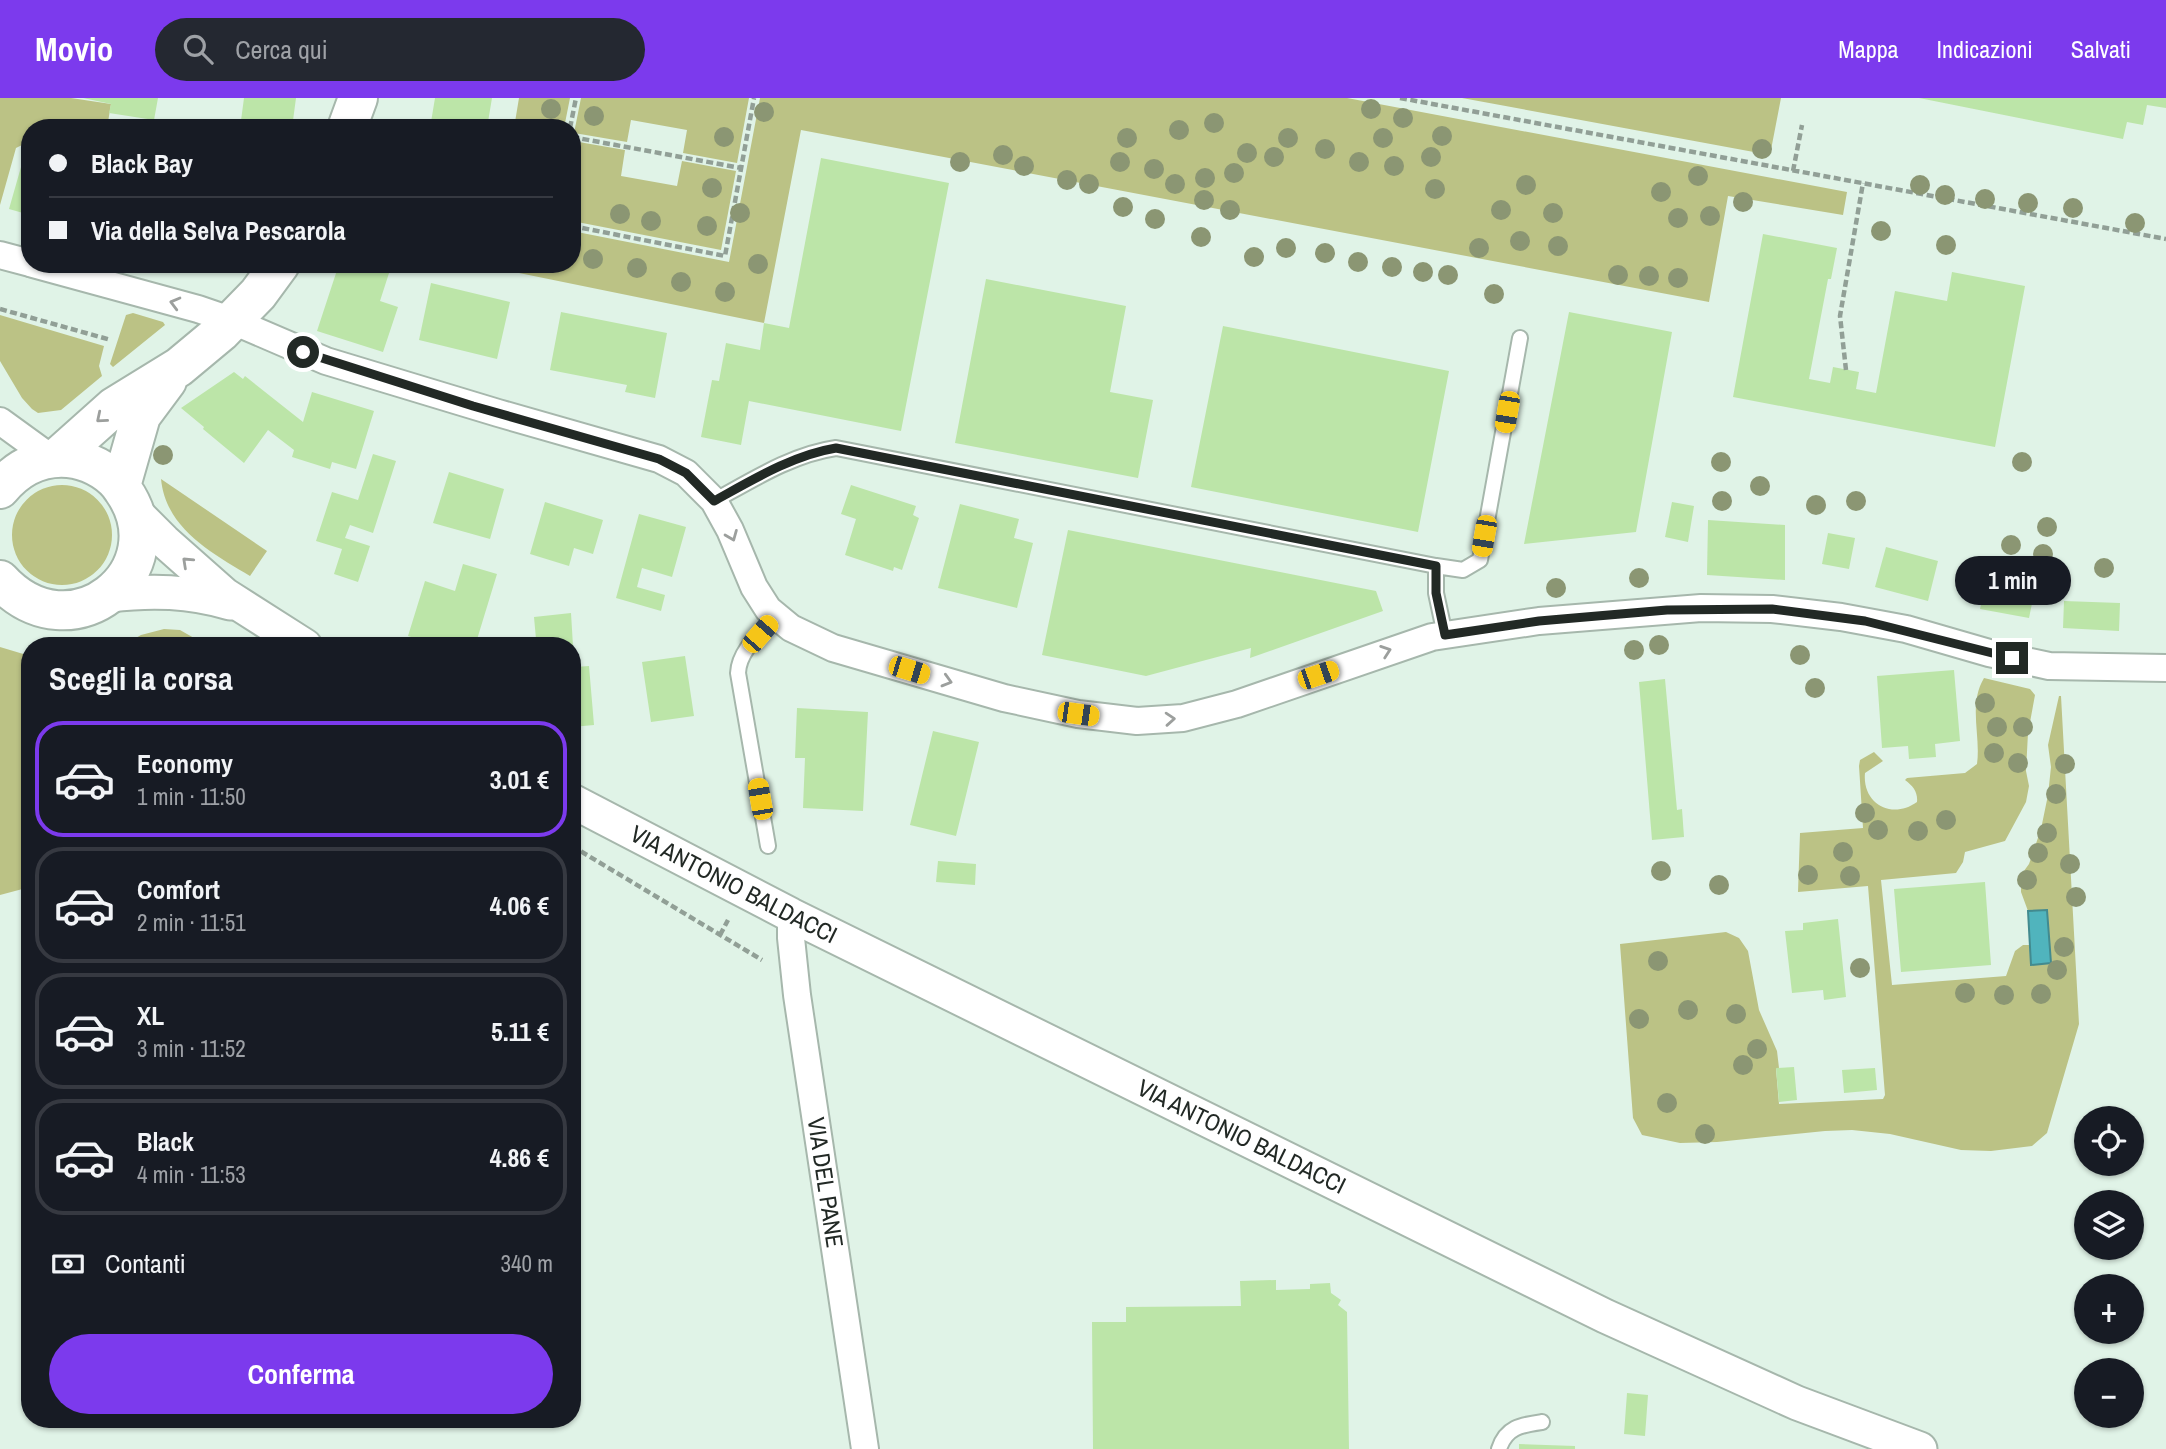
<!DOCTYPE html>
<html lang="it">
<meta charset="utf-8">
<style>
body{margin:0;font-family:"Archivo Narrow",sans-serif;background:#242831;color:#f1f3f6;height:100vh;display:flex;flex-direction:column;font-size:26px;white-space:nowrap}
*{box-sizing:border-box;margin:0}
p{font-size:23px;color:#9ea1a6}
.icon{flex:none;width:38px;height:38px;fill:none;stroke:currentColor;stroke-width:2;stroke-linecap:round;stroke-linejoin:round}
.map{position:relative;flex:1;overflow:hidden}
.details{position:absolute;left:21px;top:539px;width:560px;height:791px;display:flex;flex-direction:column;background:#171b24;border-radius:28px;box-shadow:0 2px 5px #0004}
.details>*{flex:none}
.hud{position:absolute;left:21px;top:21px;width:560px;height:154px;border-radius:28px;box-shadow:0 2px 5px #0004;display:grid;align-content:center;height:154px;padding:0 28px;background:#171b24}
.fabs{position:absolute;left:2074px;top:1008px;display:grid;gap:14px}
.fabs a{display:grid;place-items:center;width:70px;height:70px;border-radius:50%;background:#171b24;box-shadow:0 2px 5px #0004;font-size:35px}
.end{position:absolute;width:32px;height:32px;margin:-16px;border:9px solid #222925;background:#fff;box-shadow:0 0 0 4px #fff}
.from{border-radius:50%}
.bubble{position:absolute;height:49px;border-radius:24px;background:#171b24;box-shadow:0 2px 5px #0004;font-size:23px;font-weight:700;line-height:49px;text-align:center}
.car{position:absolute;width:21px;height:42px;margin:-21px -10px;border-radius:9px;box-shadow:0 0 5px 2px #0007;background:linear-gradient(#f5c518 24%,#345 0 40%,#f5c518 0 76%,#345 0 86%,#f5c518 0)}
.hud b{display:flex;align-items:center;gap:24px;height:66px;font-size:26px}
.hud b+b{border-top:2px solid #363941}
.hud i{width:18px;height:18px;background:#f1f3f6}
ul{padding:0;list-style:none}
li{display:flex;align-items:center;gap:21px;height:116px;margin:0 14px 10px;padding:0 14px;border:4px solid #363941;border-radius:28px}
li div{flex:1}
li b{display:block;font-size:26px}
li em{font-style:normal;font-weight:700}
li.on{border-color:#7c3aed}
li>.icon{width:63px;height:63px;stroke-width:1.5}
h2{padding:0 28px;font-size:32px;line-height:84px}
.pay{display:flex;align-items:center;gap:18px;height:77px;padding:0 28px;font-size:26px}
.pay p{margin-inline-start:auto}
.action{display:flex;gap:14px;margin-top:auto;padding:14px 28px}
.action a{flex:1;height:80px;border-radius:42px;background:#7c3aed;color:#fff;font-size:28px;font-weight:700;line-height:80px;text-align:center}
header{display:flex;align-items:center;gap:42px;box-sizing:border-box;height:98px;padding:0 35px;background:#7c3aed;color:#fff}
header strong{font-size:33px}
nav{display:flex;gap:38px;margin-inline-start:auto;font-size:24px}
.search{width:490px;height:63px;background:#242831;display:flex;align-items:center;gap:18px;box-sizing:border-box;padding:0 24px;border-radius:38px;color:#9ea1a6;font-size:26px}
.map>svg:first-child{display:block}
</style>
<header>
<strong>Movio</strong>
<div class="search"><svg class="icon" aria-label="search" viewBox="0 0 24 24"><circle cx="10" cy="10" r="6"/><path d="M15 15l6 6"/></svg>Cerca qui</div>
<nav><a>Mappa</a><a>Indicazioni</a><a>Salvati</a></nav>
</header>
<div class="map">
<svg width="2166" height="1351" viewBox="0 0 2166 1351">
<rect width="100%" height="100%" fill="#e0f3e7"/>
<path fill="#bbc285" d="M0,0H71L111,6L107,30H78L59,24L58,30H30V49L22,47L16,50L0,107Z
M519,0H570L564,30H514Z
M581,0H749L737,65L683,55L687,32L631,22L627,44L574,35Z
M760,0H1347L1847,94L1843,117L1728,98L1709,204L801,32L764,225L489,169V166H572V133L729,164Z
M1462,0H1781L1770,57Z
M573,43L625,52L621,78L677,88L682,63L736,73L721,152L572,123Z
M133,215L163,224L165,227L113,269L110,266L126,217Z
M0,217L104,248L99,268L102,278L61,312L38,315L32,311L22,300L0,263Z
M161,381L267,453L250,478C212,455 166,431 161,381Z
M12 437a50 50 0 1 1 100 0a50 50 0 1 1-100 0Z
M164,531L180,532L208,548H122L141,537Z
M0,549L30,558V789L0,797Z
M1984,580L2030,591L2035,597L2028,635L2026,673L2029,688L2026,704L2005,743L1965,754L1963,764L1956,775L1881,782L1892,887L2006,878L2015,853L2023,847H2030L2031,866L2047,812L2028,813L2021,794V777L2029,766L2041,731L2048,697L2051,669L2048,647L2059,598H2061L2079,926L2047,1035L2032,1048L1991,1053L1961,1052L1890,1036L1852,1032L1825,1033L1717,1044L1680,1045L1642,1037L1633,1020L1620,846L1726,834L1739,840L1748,853L1759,912L1777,953L1779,970L1776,971L1779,1006L1883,1001L1885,997L1868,788L1798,794L1800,735L1863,730L1859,668L1860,662L1874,654L1883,663L1865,675C1862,706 1892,722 1917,704C1918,694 1913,688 1905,682L1907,680L1965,675L1977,666C1981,637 1968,607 1984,580Z"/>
<path fill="#50b4bd" stroke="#428a8f" stroke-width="2" d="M2047,812L2051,865L2031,867L2028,813Z"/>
<path fill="#bce5a8" d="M83,0H158L154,22L109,15L111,6Z
M244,0H296L292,30H240Z
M435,0H492L487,30H430Z
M1919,0H2166V10L2147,7L2143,27L2127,24L2123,41Z
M821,60L949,85L901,333L749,303L741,347L701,339L712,282L719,283L726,245L760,252L764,225L789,230Z
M23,62L30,64V117L9,111Z
M1763,136L1837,150L1831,181H1828L1809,281L1830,285L1833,269L1859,274L1856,291L1876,295L1895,193L1947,203L1952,174L2025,188L1995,349L1733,299Z
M339,166H374L390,172L380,203L398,209L383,254L317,233Z
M986,181L1126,208L1110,294L1153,302L1138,380L955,345Z
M431,185L510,204L497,261L419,242Z
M561,214L667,235L655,300L625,294L627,287L550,272Z
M1569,214L1672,234L1636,434L1524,446Z
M1223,228L1449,273L1418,434L1191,389Z
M234,274L243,281L245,278L303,324L312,294L374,313L356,371L332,364L330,371L292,359L294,352L268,332L244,365L203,331L204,329L181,310Z
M373,356L396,363L373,435L350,427L345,440L370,448L358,484L334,476L342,451L316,443L332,394L358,402Z
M449,374L504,391L490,441L433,425Z
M851,387L916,408L913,417L919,420L902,472L894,469L893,473L845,457L856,421L841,416Z
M545,404L603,422L593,456L574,450L569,468L530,456Z
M1672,404L1694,408L1688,444L1665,439Z
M960,406L1019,421L1014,440L1033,445L1017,510L938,490Z
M639,416L686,429L672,479L642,470L637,489L665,497L661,513L616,500Z
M1708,422L1785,427V482L1707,477Z
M1068,432L1376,493L1383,513L1250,560L1251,550L1146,578L1042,557Z
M1828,435L1855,440L1849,471L1822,466Z
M1886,449L1938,463L1928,503L1875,489Z
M1975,464L2009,471L2007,480L2036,486L2029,520L1980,511L1983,497L1969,494Z
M463,466L497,476L475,548H438L408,538L425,483L455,493Z
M2064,503L2120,505L2119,533L2063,530Z
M571,515L573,548H550L549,540L536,541L534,519Z
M572,558H574L575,569L589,568L594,627L572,629Z
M685,558L694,618L651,624L642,564Z
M1954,572L1960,643L1935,646L1936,659L1909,661L1908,648L1882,650L1877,578Z
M1665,581L1677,712L1682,711L1684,739L1652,742L1639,584Z
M797,610L868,614L863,713L803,710L805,660H795Z
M933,633L979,644L956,738L910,727Z
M938,763L976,766L975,787L936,784Z
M1985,784L1991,867L1901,874L1894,791Z
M1838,821L1846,899L1824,902L1823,892L1792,895L1785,833L1803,832V825Z
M1794,969L1797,1002L1779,1004L1776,970Z
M1875,970L1877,992L1844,995L1842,972Z
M1276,1182V1192L1310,1191V1186L1330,1185L1331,1195L1341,1202L1338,1207L1347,1214L1349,1351H1093L1092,1224H1126V1209L1241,1208L1240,1183Z
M1627,1295L1648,1297L1645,1338L1624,1336Z
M1519,1346L1575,1348V1351H1519Z"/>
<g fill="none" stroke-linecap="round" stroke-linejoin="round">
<g stroke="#a6b7ac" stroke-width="18">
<path id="service" d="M714,403C752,382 793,356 836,350L1436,468
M1445,537L1436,495V468L1463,472L1480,462L1520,240
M768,748L738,575C739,552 761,535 776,518
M1499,1351C1506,1329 1521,1327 1542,1324"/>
</g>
<g stroke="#a6b7ac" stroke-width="30">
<g id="minor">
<path d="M0,157L30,165"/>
<path d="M33,166L198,211L233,223L326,263L498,315L659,361L686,375L714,403L730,432L754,489L768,511L791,530L833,550L1004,600L1078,616L1137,623L1183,620L1237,606L1432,539L1539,523L1701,510L1772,511L1841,519L1906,531L1989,555L2049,568L2166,570"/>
<path d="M0,323L51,360"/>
<path id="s1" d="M791,817V840L797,897L865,1351"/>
</g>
</g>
<g stroke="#a6b7ac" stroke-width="37">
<g id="tertiary">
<path d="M135,414L164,443L225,497L305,548"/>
<path d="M110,497C152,492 189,493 230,505"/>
<path id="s2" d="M572,703L791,817L1605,1218L1797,1305L1920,1351"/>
</g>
</g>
<g stroke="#a6b7ac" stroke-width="42">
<path id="secondary" d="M347,30L358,0
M58,359L114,309L179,269L221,234L258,196L280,166
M121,388L141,318L167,283
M0,391C19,368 45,356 75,361C94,365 113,376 123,392C179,472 71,560 0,482"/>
</g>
<path stroke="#919f96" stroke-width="4.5" stroke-dasharray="7 3.5" stroke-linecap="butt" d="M1400,0L2166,141
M570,30L576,0
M572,39L741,70
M1793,73L1802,27
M572,128L725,158L754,0
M0,211L111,242
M1846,272L1840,218L1863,85
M572,748L762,862
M720,837L728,822"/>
<use href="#service" stroke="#fff" stroke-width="14"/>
<use href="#minor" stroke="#fff" stroke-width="26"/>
<use href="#tertiary" stroke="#fff" stroke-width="33"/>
<use href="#secondary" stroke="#fff" stroke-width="38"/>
</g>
<g fill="#8b9673">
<circle cx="551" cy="11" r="10"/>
<circle cx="1371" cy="11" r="10"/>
<circle cx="764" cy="14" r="10"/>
<circle cx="594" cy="18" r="10"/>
<circle cx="1403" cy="20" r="10"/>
<circle cx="1214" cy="25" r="10"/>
<circle cx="1179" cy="32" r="10"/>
<circle cx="1442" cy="38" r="10"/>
<circle cx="724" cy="39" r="10"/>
<circle cx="1127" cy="40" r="10"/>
<circle cx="1288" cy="40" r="10"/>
<circle cx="1383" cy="40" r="10"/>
<circle cx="1325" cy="51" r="10"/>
<circle cx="1762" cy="51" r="10"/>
<circle cx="1247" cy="55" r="10"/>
<circle cx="1003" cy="57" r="10"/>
<circle cx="1274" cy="59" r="10"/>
<circle cx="1431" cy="59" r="10"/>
<circle cx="960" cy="64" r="10"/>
<circle cx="1120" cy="64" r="10"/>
<circle cx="1359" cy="64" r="10"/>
<circle cx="1024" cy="68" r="10"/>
<circle cx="1394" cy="68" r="10"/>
<circle cx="1154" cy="71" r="10"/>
<circle cx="1234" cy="75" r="10"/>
<circle cx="1698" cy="78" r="10"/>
<circle cx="1205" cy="80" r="10"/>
<circle cx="1067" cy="82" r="10"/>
<circle cx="1089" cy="86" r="10"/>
<circle cx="1175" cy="86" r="10"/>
<circle cx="1526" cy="87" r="10"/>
<circle cx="1920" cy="87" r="10"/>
<circle cx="712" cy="90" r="10"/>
<circle cx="1435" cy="91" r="10"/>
<circle cx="1661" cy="94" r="10"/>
<circle cx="1945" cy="97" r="10"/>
<circle cx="1985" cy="101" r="10"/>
<circle cx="1204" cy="102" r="10"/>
<circle cx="1743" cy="104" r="10"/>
<circle cx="2028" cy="105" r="10"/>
<circle cx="1123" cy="109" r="10"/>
<circle cx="2073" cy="110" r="10"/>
<circle cx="1230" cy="112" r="10"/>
<circle cx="1501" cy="112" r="10"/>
<circle cx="740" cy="115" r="10"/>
<circle cx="1553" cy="115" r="10"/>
<circle cx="620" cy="116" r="10"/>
<circle cx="1710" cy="118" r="10"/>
<circle cx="1678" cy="120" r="10"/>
<circle cx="1155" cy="121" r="10"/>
<circle cx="651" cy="123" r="10"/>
<circle cx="2135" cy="125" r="10"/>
<circle cx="707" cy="128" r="10"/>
<circle cx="1881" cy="133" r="10"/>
<circle cx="1201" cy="139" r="10"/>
<circle cx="1520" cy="143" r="10"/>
<circle cx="1946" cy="147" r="10"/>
<circle cx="1558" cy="148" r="10"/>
<circle cx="1286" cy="150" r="10"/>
<circle cx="1479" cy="150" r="10"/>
<circle cx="1325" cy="155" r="10"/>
<circle cx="1254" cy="159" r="10"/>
<circle cx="593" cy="161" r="10"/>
<circle cx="1358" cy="164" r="10"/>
<circle cx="758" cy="166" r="10"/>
<circle cx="1392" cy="169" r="10"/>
<circle cx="637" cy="170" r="10"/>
<circle cx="1423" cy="174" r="10"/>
<circle cx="1448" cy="177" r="10"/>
<circle cx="1618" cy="177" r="10"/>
<circle cx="1649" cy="178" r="10"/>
<circle cx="1678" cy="180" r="10"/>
<circle cx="681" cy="184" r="10"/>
<circle cx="725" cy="194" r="10"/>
<circle cx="1494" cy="196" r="10"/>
<circle cx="163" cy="357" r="10"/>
<circle cx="1721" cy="364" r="10"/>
<circle cx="2022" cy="364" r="10"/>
<circle cx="1760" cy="388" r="10"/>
<circle cx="1722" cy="403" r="10"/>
<circle cx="1856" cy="403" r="10"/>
<circle cx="1816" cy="407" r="10"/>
<circle cx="2047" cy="429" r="10"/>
<circle cx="2011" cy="447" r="10"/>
<circle cx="2043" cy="456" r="10"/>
<circle cx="2104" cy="470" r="10"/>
<circle cx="1639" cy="480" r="10"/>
<circle cx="1556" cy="490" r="10"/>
<circle cx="1659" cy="547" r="10"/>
<circle cx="1634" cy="552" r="10"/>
<circle cx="1800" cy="557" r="10"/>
<circle cx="1815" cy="590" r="10"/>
<circle cx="1985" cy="605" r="10"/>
<circle cx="1997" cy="629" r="10"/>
<circle cx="2023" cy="629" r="10"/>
<circle cx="1994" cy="655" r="10"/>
<circle cx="2018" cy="665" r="10"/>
<circle cx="2065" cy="666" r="10"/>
<circle cx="2056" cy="696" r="10"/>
<circle cx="1865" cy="715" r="10"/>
<circle cx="1946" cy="722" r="10"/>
<circle cx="1878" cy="732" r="10"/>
<circle cx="1918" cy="733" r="10"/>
<circle cx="2047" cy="735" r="10"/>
<circle cx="1843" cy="754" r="10"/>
<circle cx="2038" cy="755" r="10"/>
<circle cx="2070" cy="766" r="10"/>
<circle cx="1661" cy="773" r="10"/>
<circle cx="1808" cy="777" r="10"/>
<circle cx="1850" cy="778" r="10"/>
<circle cx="2027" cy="782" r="10"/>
<circle cx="1719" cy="787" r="10"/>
<circle cx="2076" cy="799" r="10"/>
<circle cx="2064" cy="849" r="10"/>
<circle cx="1658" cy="863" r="10"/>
<circle cx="1860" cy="870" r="10"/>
<circle cx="2057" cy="872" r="10"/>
<circle cx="1965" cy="895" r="10"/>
<circle cx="2041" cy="896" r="10"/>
<circle cx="2004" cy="897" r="10"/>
<circle cx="1688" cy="912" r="10"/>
<circle cx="1736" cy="916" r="10"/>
<circle cx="1639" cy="921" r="10"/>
<circle cx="1757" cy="951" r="10"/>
<circle cx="1743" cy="967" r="10"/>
<circle cx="1667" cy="1005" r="10"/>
<circle cx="1705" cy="1036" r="10"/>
</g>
<defs><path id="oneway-chevron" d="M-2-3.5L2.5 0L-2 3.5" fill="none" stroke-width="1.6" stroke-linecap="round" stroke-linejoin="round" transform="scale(1.75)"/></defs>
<g stroke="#9c9f9d">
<use href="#oneway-chevron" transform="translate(175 205) rotate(-165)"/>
<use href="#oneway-chevron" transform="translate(101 320) rotate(140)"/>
<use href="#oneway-chevron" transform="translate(732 438) rotate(68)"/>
<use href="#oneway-chevron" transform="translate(187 464) rotate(-137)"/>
<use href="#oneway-chevron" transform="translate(1386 553) rotate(-19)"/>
<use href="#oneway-chevron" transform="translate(947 583) rotate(16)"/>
<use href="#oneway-chevron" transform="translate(1170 621) rotate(-4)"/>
</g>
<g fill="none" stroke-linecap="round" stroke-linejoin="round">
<path stroke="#222925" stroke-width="9" d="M303,254L473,308L659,361L686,375L714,403C752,382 793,357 836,350L1436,468V495L1445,537L1539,523L1667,512L1772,511L1865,523L2012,560"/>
</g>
<g text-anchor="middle" stroke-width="5" stroke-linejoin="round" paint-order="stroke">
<g font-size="24" fill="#222925" stroke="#fff">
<text dy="8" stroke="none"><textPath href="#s2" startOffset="182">VIA ANTONIO BALDACCI</textPath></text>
<text dy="8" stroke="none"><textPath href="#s2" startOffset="749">VIA ANTONIO BALDACCI</textPath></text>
<text dy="8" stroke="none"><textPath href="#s1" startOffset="270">VIA DEL PANE</textPath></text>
</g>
</g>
</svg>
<div class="fabs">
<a><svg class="icon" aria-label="locate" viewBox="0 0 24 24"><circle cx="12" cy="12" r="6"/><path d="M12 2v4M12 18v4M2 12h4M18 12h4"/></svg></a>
<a><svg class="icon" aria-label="layers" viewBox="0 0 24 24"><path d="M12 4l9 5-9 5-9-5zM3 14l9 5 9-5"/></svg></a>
<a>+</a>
<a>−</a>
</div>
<i class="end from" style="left:303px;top:254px"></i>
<i class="end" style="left:2012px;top:560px"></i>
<div class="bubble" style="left:1955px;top:458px;width:116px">1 min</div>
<i class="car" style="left:1507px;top:314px;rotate:190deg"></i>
<i class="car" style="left:1484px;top:438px;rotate:190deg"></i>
<i class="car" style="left:760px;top:536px;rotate:41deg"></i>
<i class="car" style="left:909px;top:572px;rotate:107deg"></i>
<i class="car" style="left:1318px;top:577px;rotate:71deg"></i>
<i class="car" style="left:1078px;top:616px;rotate:98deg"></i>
<i class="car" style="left:760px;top:701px;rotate:350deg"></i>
<div class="hud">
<b><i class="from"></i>Black Bay</b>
<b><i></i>Via della Selva Pescarola</b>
</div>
<section class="details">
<h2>Scegli la corsa</h2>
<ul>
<li class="on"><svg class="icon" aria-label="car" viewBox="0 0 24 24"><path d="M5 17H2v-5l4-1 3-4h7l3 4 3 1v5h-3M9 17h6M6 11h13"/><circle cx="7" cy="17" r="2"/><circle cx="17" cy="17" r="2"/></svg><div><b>Economy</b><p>1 min · 11:50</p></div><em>3.01 €</em></li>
<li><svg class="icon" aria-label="car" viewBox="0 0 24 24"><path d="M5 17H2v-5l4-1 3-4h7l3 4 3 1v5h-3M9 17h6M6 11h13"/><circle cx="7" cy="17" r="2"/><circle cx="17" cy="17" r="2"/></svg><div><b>Comfort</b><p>2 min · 11:51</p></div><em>4.06 €</em></li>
<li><svg class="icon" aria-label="car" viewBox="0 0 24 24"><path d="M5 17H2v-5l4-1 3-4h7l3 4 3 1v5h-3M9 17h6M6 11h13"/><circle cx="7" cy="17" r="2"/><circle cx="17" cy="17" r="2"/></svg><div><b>XL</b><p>3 min · 11:52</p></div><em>5.11 €</em></li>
<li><svg class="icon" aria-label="car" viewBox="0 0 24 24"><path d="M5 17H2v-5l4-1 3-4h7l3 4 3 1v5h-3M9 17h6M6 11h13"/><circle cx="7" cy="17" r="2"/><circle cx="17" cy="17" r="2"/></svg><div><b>Black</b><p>4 min · 11:53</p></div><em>4.86 €</em></li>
</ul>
<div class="pay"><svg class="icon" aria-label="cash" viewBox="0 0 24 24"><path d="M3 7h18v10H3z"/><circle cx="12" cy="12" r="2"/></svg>Contanti<p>340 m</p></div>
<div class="action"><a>Conferma</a></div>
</section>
</div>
